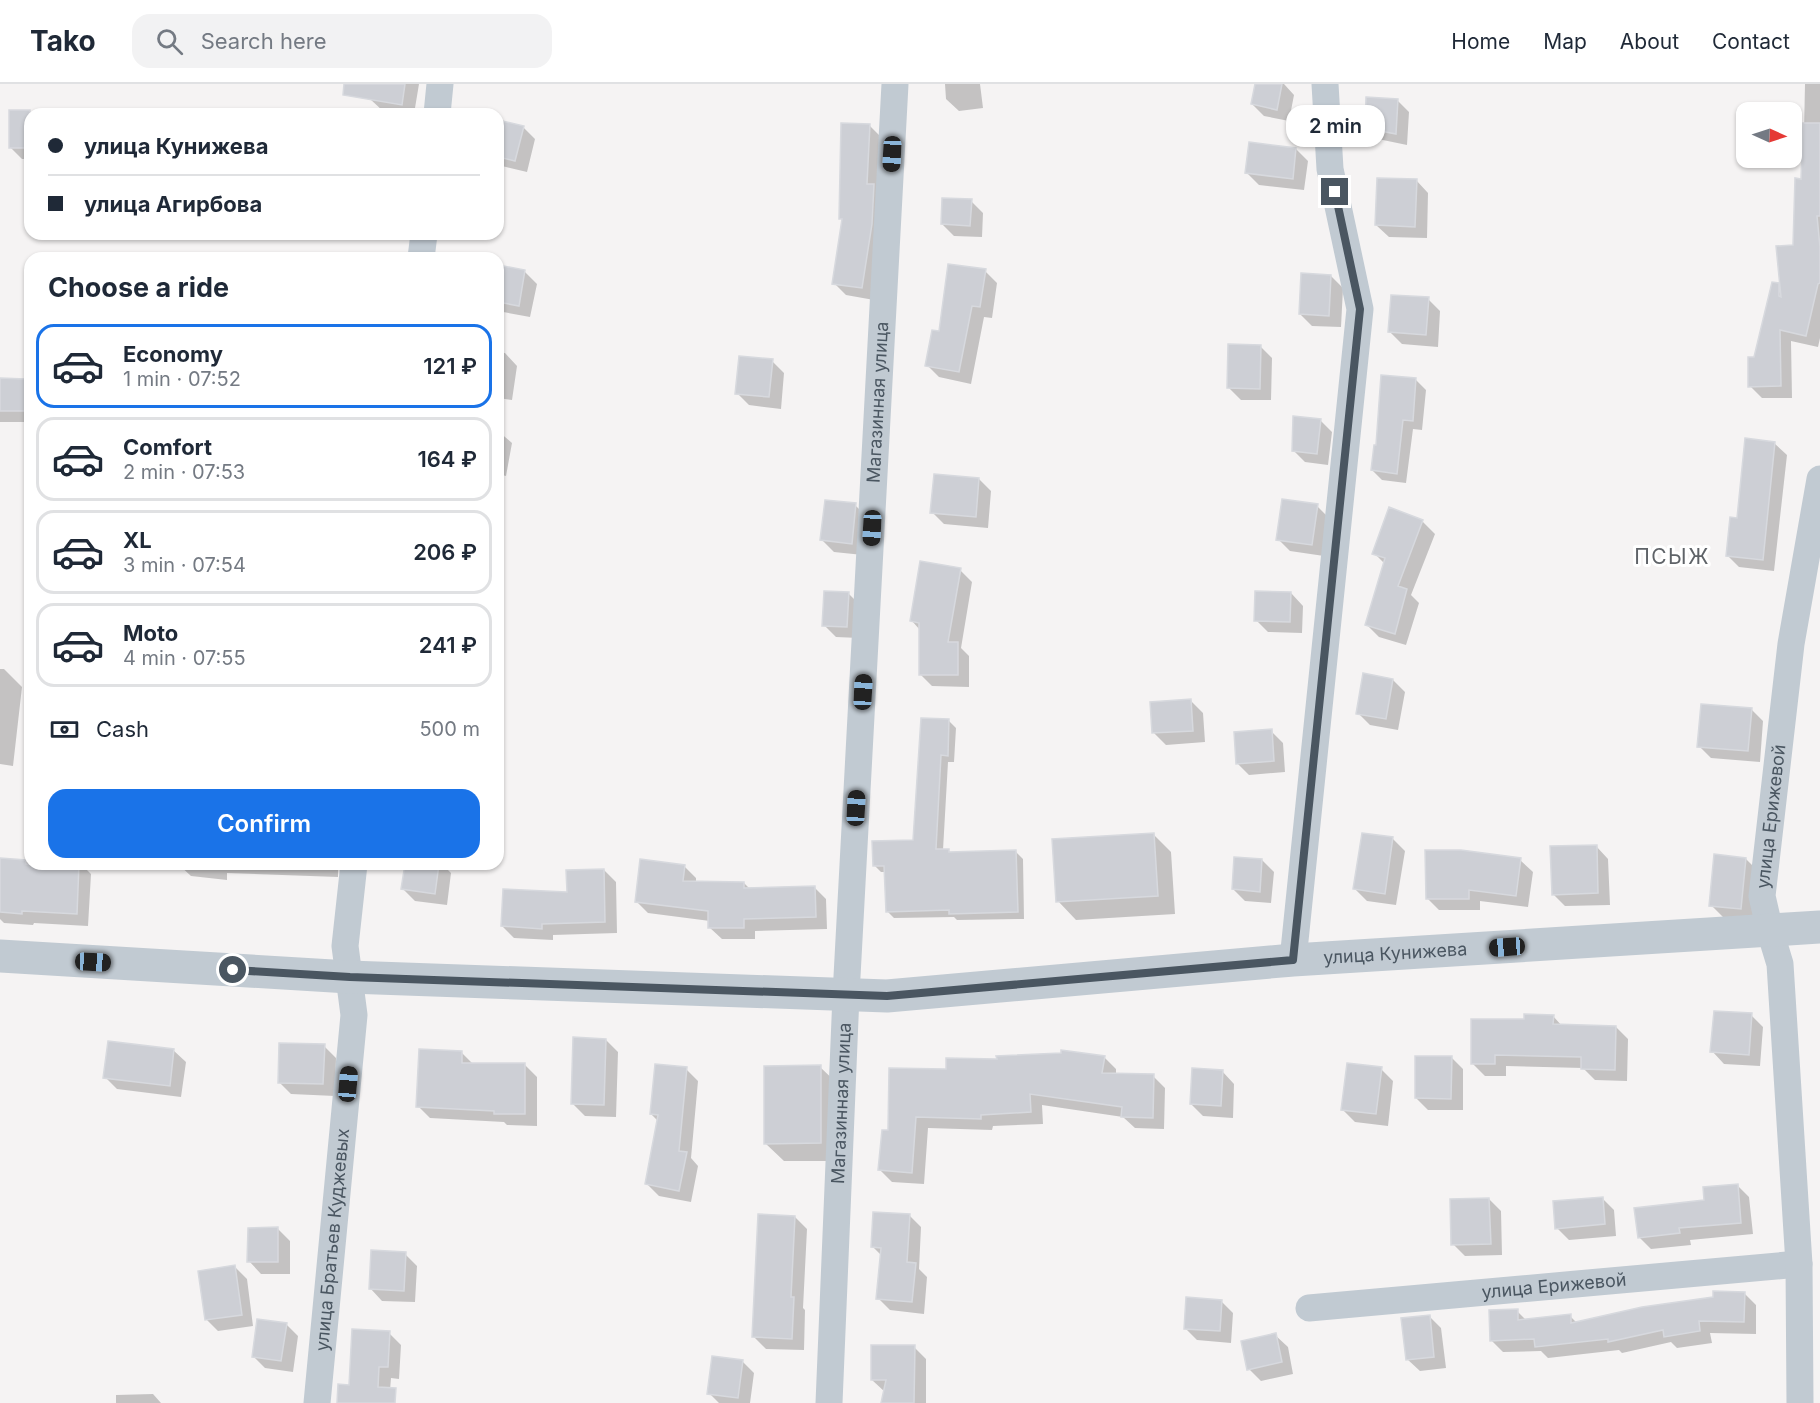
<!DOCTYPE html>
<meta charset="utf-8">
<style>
body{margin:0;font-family:Inter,sans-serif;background:#f2f2f3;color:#1f2937;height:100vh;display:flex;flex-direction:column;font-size:22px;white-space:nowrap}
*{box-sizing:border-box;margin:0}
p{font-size:20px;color:#747a83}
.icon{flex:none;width:33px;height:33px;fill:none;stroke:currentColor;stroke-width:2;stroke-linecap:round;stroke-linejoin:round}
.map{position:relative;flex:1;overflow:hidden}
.details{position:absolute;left:24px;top:168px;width:480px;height:618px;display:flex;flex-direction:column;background:#fff;border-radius:18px;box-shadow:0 2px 4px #0004}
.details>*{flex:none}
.guide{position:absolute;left:24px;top:24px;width:480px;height:132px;border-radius:18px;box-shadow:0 2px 4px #0004;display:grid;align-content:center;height:132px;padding:0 24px;background:#fff}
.needle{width:39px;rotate:93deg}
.buttons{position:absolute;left:1736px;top:18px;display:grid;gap:12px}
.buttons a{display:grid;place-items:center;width:66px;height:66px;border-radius:12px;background:#fff;box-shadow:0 2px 4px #0004;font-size:30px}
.end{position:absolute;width:27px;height:27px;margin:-14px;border:8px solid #4a5661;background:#fff;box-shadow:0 0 0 3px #fff}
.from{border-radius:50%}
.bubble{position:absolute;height:42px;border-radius:18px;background:#fff;box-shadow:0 2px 4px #0004;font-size:20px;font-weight:600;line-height:42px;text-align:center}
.car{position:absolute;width:18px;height:36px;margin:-18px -9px;border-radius:8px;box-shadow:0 0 4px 2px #0007;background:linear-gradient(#222 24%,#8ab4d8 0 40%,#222 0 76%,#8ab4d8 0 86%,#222 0)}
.guide b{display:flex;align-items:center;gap:21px;height:57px;font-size:22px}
.guide b+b{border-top:2px solid #e0e1e3}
.guide i{width:15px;height:15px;background:#1f2937}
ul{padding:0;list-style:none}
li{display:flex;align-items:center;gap:18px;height:84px;margin:0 12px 9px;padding:0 12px;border:3px solid #e0e1e3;border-radius:18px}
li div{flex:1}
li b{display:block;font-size:22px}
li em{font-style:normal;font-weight:600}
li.selected{border-color:#1a73e8}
li>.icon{width:54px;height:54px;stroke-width:1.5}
h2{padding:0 24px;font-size:27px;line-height:72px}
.pay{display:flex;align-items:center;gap:15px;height:66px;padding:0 24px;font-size:22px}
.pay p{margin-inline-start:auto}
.action{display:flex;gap:12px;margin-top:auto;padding:12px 24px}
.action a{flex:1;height:69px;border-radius:18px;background:#1a73e8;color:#fff;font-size:24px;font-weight:600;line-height:69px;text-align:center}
header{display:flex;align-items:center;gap:36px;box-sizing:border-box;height:84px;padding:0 30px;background:#fff;border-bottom:2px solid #e0e1e3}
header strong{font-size:28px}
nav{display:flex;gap:33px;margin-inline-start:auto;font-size:21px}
.search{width:420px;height:54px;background:#f2f2f3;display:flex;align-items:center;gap:15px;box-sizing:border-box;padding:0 21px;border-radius:18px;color:#747a83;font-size:22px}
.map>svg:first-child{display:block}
</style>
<header>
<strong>Tako</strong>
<div class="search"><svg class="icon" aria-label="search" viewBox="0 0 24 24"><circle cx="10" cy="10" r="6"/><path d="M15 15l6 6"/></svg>Search here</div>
<nav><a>Home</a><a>Map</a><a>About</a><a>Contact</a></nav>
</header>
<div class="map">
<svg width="1820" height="1319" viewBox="0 0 1820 1319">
<rect width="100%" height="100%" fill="#f5f3f3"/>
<path fill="#0003" d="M373,0H419L414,30H382L383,27L370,15Z
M945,0H980L983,24L959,27L946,15Z
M1256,0H1284L1294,11L1289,37L1264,32L1252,20Z
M1805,0H1820V254L1818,263L1791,257L1792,314H1762L1750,302L1756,274L1778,201L1782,204L1794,162L1803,96Z
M1397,16L1409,28L1407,61L1378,55L1366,43Z
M10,28H49L52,30H30V75H22L10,63Z
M498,37L523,43L535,55L527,88L498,81Z
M870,42L882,54L874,216L846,211L834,199L843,137L840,134Z
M1296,65L1308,77L1304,106L1259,101L1247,89Z
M1416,96L1428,109L1427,154L1389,153L1376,141Z
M971,117L983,129L982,153L954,152L942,140Z
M498,183L525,188L537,200L530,233L498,227Z
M985,187L997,199L992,234L984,233L971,300L939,293L927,281L940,249Z
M1331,192L1343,204L1341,243L1312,242L1300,230Z
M1428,215L1440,227L1438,263L1402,260L1390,248Z
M1260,262L1272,274L1271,316H1241L1229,304Z
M498,268L505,269L517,282L512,316L498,314Z
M772,277L784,289L781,325L749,321L737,309Z
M1415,295L1426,306L1422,346L1413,345L1406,399L1382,396L1372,386L1377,363Z
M0,296H25L30,301V338H0Z
M1320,336L1332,348L1328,381L1305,378L1293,366Z
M498,347L512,359L506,392L498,390Z
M1774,359L1787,371L1774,487L1739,483L1727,471L1738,435Z
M979,395L991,407L988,444L944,440L932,428Z
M855,421L867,433L863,471L834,468L822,456Z
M1317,422L1329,434L1324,472L1290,467L1278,455Z
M1390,425L1423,438L1435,450L1411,511L1419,519L1406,561L1379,553L1367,541L1385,480L1374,469Z
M960,486L972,498L961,564L969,572V603L932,602L920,590V546L912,537Z
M1291,509L1303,522L1302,549L1268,548L1256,536Z
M849,510L861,522L859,554L836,553L824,541Z
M0,585H4L22,603L13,682L0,680Z
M1393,596L1405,608L1398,646L1370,641L1358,629Z
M1191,617L1203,629L1205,658L1166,661L1154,649Z
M1751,625L1763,637L1760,678L1711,674L1699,662Z
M949,637L956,644L954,678H948L943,766H948L951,769L1016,768L1023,775L1024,835L957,836L954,833L894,834L887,827L886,788H881L874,781L915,758Z
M1271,647L1283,659L1285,688L1249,691L1237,679Z
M1153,750L1171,768L1175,830L1076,836L1058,817Z
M1393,755L1405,767L1396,821L1367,817L1355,805Z
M1596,762L1608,775L1610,821L1565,822L1553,810Z
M1746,775L1758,787L1753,837L1723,833L1711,821Z
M0,776L30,778V780H81L91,790L88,842L34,839L33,841L4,839L0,835Z
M1262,776L1274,788L1271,819L1245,817L1233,805Z
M1520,776L1533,788L1528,823L1480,817V826H1439L1427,814Z
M178,780H338V793L227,789V796L191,792Z
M406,780H442L451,789L447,821L415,817L403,805Z
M684,782L696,794V799H744L750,805L814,803L826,815L827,845L755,847V855H722L709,843L710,837L648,829L636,817Z
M604,786L616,798L617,849L553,851V856L514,854L502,842L568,810Z
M1751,931L1763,943L1760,982L1724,980L1712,967Z
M1553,932L1562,942L1616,943L1628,955L1627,997L1595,996L1583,984L1506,982V992H1485L1473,980L1525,937Z
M606,956L618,968L616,1033L585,1032L573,1020Z
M324,962L336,974L335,1012L291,1010L279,998Z
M173,966L186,978L181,1013L117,1005L105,993Z
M462,969L474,981H525L537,993V1042L507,1041L504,1038L430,1034L418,1022Z
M1104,973L1116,985V991L1153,992L1165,1004L1164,1045L1135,1044L1123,1033L1042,1021L1043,1040L993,1042L992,1046L928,1044L924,1100L892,1098L880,1086L889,1048L947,986L998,977Z
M1451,973L1463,985V1026H1428L1416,1014Z
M820,983L839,1001V1077H784L765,1059Z
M686,985L698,997L691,1074L698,1082L691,1118L659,1112L647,1100L658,1037L651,1030Z
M1381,985L1393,997L1388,1042L1355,1038L1343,1026Z
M1222,987L1234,1000L1233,1034L1203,1032L1191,1020Z
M1737,1101L1749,1113L1753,1150L1690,1156L1691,1161L1651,1165L1639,1153Z
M1602,1114L1614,1126L1616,1152L1569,1156L1557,1144Z
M1489,1115L1501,1127L1502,1171L1465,1172L1453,1160Z
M909,1131L921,1143L919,1185L927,1193L924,1230L890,1226L878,1214L882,1172L873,1163Z
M795,1133L807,1145L803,1224L805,1226L804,1266L766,1265L754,1253Z
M278,1145L290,1157V1190H261L249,1177Z
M405,1170L417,1182L415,1218L382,1217L370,1204Z
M235,1183L247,1195L253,1242L218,1247L206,1235Z
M1744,1209L1756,1221V1250L1710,1249L1712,1259L1677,1264L1671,1258L1622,1269L1619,1266L1548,1274L1541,1267L1503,1268L1491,1256L1517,1227L1527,1237L1570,1232L1577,1239Z
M1221,1217L1233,1229L1231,1259L1197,1256L1185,1244Z
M1429,1232L1441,1244L1446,1284L1420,1287L1407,1275Z
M286,1240L298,1252L293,1288L265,1284L253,1272Z
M389,1249L401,1261L399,1295L391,1294L389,1319H339Z
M1275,1251L1288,1263L1293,1290L1261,1297L1249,1285Z
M914,1263L926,1275V1319H882L885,1308L872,1296Z
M742,1277L754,1289L750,1319H719L709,1309Z
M153,1310L161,1319H116V1311Z"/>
<path fill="#cdcfd5" stroke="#d7d9de" stroke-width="1.5" d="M344,0H405L402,21L343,11Z
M1255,0H1282L1277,26L1251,20Z
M1366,13L1398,15L1396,50L1365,44Z
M9,26H30V64H9Z
M498,36L524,42L515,77L498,73Z
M841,39L870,40L867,100H874L872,140L862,204L832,200L842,135H839Z
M1803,39H1820V132H1817L1820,163V199L1818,200L1806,252L1780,246L1781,302L1748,303V273H1754L1772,198L1779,199V212L1781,213L1776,162L1793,161L1795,94L1801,95Z
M1249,58L1296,64L1293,95L1245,89Z
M1377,94L1417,95L1415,143L1375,141Z
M942,114L972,115L970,142L941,140Z
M948,180L986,185L980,223L972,222L959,288L925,282L932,246L939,247Z
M498,181L525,186L519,222L498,218Z
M1301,189L1331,191L1329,232L1299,230Z
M1391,211L1429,213L1426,251L1388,248Z
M1228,260L1261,261L1260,305L1227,304Z
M739,272L773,275L769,313L735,310Z
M1381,291L1416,294L1413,337L1403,336L1397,390L1371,386L1374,361H1376Z
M0,294L25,295V327H0Z
M1293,332L1321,335L1317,370L1292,367Z
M1745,354L1775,358L1763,476L1726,472L1730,433L1737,434Z
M934,390L979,394L976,433L930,429Z
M1282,415L1318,420L1312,461L1276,456Z
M825,416L856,419L852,460L820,456Z
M1389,423L1423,436L1398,502L1407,505L1395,550L1365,541L1385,474L1372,470Z
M920,477L961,484L948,558H958V591H919V539L910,537Z
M824,507L849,508L847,543L822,542Z
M1255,507L1291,508L1290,538L1254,537Z
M1363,589L1393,595L1386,635L1356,630Z
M1191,615L1193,647L1152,649L1150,618Z
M1701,620L1752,624L1748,667L1697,663Z
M921,634L949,635L948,672L941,671L936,765H949V768L1016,766L1018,828L949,830V826L886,828L884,782H873L872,757L913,756Z
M1272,645L1274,677L1236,680L1234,648Z
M1154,749L1158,812L1056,818L1052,755Z
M1362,749L1393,753L1385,810L1353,805Z
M1597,761L1598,809L1552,811L1550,762Z
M1425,766H1461L1521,774L1516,812L1469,806V815H1426Z
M1714,770L1746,774L1741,825L1709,822Z
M1234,773L1262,775L1260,808L1232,805Z
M0,774L26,776V780H79L77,830L22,827V830L0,828Z
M640,775L685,781L683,797L744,798V804L815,802L816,833L744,835V844H708V827L635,818Z
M405,780H439L435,810L401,805Z
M604,785L605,838L542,840V845L501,842L503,805L567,808L566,786Z
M1714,927L1752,929L1749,971L1710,968Z
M1524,930L1554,931L1553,940L1616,942L1615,986L1581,985V973L1495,971V980H1471V935H1524Z
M573,953L606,955L604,1021L571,1020Z
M108,957L174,965L170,1002L103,994Z
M279,959L325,960L323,1000L278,999Z
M419,965L462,967V979H525V1030H494V1027L416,1023Z
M1061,966L1105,972L1102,989L1154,990L1153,1034L1121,1033L1122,1023L1030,1010L1031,1028L981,1031V1035L916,1033L912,1089L878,1086L882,1046H888L889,984L946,985V974L997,975L996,972L1061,969Z
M1415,972H1452L1451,1015L1415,1014Z
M1347,979L1382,983L1376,1030L1341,1026Z
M655,980L687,983L679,1067L687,1068L679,1107L645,1100L658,1031L650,1030Z
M821,981V1059L764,1060V982Z
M1192,984L1223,986L1221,1022L1190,1020Z
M1738,1100L1741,1139L1679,1144L1680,1149L1638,1154L1634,1124L1704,1116L1703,1103Z
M1603,1113L1605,1140L1555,1145L1553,1117Z
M1489,1114L1491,1160L1451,1161L1450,1115Z
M873,1128L910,1130L907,1178L916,1179L912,1218L876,1215L881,1164L871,1163Z
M758,1130L795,1132L791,1213H794L792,1255L752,1253Z
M278,1143V1178H247L248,1144Z
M371,1166L406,1168L404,1207L369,1205Z
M235,1181L242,1231L205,1236L198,1187Z
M1713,1207L1745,1208L1744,1238L1699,1237L1700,1247L1664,1253L1663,1246L1608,1258V1255L1535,1263L1534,1255L1490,1257L1489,1226L1518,1225V1236L1571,1230V1239L1642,1223L1713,1213Z
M1186,1213L1222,1216L1220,1247L1184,1245Z
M1430,1231L1434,1273L1406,1276L1401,1234Z
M257,1235L287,1239L281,1277L252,1273Z
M352,1245L390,1247L388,1283H379L378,1303L396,1304L395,1319H337L338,1300L349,1301Z
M1276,1249L1282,1278L1247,1286L1241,1257Z
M871,1261H915L914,1319H881L886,1296H871Z
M712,1272L743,1276L738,1314L707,1310Z"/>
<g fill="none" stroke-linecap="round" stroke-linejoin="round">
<g stroke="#c1cad2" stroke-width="27">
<path d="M437,30L440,0"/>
<path d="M421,174L424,150"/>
<path d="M1293,876L1360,225L1330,85L1325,0"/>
<path id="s1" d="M1309,1224L1799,1180"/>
<path id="s2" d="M317,1319L354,931L345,862L354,780"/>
<path id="s3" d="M829,1319L846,911L895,0"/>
<path id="s4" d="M1800,1319L1799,1180L1780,880L1770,847L1762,812L1791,560L1820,395"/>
</g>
<path stroke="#c1cad2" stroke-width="33" id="s5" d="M0,872L349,893L887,912L1293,876L1820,843"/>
</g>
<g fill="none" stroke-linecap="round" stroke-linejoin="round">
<path stroke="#4a5661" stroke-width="8" d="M233,886L350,893L887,912L1293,876L1360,225L1335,108"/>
</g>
<g text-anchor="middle" stroke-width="6" stroke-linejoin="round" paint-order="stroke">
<g font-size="18" fill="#4a5661" stroke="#fff">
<text dy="6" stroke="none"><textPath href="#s3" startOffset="1002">Магазинная улица</textPath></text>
<text dy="6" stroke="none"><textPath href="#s4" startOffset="590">улица Ерижевой</textPath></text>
<text dy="6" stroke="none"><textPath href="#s5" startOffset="1398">улица Кунижева</textPath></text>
<text dy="6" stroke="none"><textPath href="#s3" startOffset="300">Магазинная улица</textPath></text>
<text dy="6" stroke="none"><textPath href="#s2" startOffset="164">улица Братьев Куджевых</textPath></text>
<text dy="6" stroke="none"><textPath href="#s1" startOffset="246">улица Ерижевой</textPath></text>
</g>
<g font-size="21" letter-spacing="1.5" fill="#5f6368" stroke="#fff">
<text x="1672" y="480">ПСЫЖ</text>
</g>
</g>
</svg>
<div class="buttons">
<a><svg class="needle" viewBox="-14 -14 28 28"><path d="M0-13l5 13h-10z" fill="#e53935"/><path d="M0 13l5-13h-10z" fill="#747a83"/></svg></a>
</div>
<i class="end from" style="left:233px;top:886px"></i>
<i class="end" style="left:1335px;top:108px"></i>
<div class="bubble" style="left:1286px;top:21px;width:99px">2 min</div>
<i class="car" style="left:892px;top:70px;rotate:183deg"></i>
<i class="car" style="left:872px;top:444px;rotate:183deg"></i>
<i class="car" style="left:863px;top:608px;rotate:3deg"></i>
<i class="car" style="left:856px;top:724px;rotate:3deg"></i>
<i class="car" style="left:1507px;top:863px;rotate:266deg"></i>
<i class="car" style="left:93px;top:878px;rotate:93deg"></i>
<i class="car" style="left:348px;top:1000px;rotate:5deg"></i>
<div class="guide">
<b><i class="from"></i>улица Кунижева</b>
<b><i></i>улица Агирбова</b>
</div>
<section class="details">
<h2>Choose a ride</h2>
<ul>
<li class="selected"><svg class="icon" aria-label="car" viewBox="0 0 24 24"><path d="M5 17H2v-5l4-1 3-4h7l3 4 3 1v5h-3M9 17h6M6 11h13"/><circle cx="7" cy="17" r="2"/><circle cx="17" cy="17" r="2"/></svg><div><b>Economy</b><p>1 min · 07:52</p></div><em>121 ₽</em></li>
<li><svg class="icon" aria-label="car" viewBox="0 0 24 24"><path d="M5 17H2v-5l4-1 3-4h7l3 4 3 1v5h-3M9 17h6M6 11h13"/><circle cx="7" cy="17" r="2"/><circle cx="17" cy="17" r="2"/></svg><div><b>Comfort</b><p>2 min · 07:53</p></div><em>164 ₽</em></li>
<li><svg class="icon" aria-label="car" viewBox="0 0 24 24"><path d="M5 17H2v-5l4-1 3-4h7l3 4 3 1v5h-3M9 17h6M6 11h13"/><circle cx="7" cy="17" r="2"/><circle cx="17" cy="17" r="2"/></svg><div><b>XL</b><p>3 min · 07:54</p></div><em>206 ₽</em></li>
<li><svg class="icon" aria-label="car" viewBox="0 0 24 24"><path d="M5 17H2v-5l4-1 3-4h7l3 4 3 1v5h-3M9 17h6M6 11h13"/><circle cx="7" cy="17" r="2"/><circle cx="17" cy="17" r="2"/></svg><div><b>Moto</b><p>4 min · 07:55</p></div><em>241 ₽</em></li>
</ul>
<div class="pay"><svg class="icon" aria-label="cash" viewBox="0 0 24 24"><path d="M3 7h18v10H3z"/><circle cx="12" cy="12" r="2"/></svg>Cash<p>500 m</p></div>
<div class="action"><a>Confirm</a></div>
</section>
</div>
